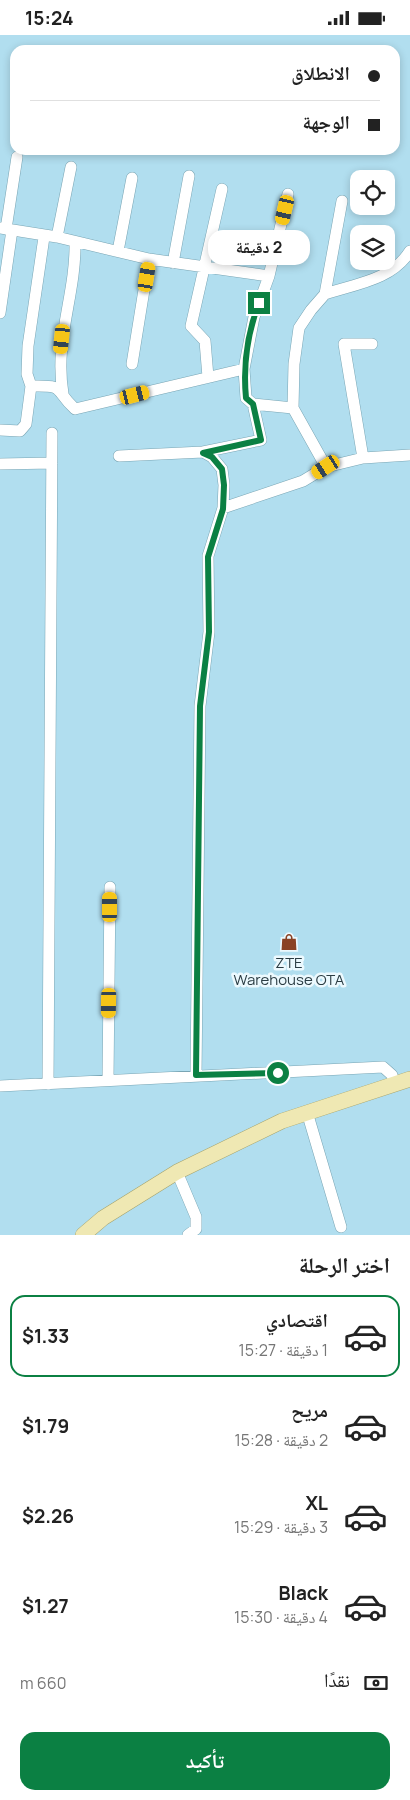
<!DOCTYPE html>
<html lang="ar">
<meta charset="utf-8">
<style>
body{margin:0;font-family:Manrope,"Noto Naskh Arabic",sans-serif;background:#f6f6f6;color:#222;direction:rtl;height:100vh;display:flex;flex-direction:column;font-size:19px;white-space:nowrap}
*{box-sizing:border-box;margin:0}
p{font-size:16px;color:#767676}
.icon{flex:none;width:28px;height:28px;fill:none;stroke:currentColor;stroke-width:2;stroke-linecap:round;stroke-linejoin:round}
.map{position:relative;height:1200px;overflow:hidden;direction:ltr}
.side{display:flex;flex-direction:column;background:#fff;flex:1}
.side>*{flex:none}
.guide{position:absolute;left:10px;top:10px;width:390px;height:110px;border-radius:15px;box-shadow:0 2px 8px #0003;direction:rtl;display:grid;align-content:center;height:110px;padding:0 20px;background:#fff}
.tools{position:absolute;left:350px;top:135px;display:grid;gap:10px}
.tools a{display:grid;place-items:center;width:45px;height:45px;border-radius:10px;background:#fff;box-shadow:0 2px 8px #0003;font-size:25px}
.end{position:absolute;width:22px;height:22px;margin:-11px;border:6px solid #0b8043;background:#fff;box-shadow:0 0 0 2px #fff}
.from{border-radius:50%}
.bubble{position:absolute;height:35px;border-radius:15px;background:#fff;box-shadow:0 2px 8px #0003;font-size:16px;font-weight:700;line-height:35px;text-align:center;direction:rtl}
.car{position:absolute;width:15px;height:30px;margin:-15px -8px;border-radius:6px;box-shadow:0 0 4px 1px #0007;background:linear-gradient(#f5c518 24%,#345 0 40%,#f5c518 0 76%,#345 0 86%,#f5c518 0)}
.guide b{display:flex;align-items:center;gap:18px;height:48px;font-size:19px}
.guide b+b{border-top:1px solid #e0e0e0}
.guide i{width:12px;height:12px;background:#222}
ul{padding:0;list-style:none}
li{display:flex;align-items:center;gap:15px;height:82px;margin:0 10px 8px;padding:0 10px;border:2px solid transparent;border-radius:15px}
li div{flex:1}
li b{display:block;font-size:19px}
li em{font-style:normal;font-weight:700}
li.active{border-color:#0b8043}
li>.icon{width:45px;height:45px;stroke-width:1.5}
h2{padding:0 20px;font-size:22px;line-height:60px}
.pay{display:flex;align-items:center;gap:12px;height:55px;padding:0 20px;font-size:19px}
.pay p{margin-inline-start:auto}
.action{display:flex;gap:10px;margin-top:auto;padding:10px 20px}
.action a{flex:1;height:58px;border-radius:15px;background:#0b8043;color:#fff;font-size:20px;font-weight:700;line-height:58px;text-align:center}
.status{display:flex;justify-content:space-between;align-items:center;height:35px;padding:0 25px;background:#fff;direction:ltr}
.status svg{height:14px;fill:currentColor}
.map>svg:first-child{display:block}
</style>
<div class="status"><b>15:24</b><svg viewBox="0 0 49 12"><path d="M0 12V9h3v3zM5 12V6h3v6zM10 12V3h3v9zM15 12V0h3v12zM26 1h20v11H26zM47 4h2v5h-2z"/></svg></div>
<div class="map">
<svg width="410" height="1200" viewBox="0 0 410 1200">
<rect width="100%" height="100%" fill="#b1deef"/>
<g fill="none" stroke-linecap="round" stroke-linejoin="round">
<g stroke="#79a5b4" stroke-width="12">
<path id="minor" d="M288,159L269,241L254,282L244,334L246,363L253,369L293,373L294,329L299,293L311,275L325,259L342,166
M0,193L57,202L149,224L269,241
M6,194L17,122
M44,202L28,311L27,339L31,351C67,350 53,354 75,374L244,334
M57,202L71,132
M118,216L132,143
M173,228L189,141
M325,259C355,249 392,245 410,216
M0,278L12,195
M132,329L149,224
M208,342L205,306L191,291L222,154
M63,359C54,304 76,260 75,207
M0,395L20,396L26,389L31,351
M203,417L261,405L253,369
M119,421L203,417L212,422L222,434L224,450L223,473L208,521L209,597L200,671L196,1040
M363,423L344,309H372
M0,429L52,428
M326,432L363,423L410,420
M223,473L303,446L326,432L293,373
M108,1045L110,852
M48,1049L52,398
M0,1051L383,1032L392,1040L394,1048
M307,1077L341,1192
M177,1137L196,1182V1194L188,1200"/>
</g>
<g stroke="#a4a26b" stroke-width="16">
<path id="major" d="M83,1200L103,1183L177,1137L282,1086L410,1044"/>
</g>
<use href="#minor" stroke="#fff" stroke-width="11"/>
<use href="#major" stroke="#efe8b3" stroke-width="15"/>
</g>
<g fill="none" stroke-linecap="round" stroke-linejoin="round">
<path stroke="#0b8043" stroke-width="6" d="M259,268C247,299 243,331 246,363L253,369L261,405L203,418L212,422L222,434L224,450L223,474L208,522L209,597L200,671L196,1040L278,1038"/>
</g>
<defs>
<g id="shop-bare" transform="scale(1.35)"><path d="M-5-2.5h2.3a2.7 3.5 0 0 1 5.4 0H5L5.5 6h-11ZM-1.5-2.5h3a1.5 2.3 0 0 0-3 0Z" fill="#8a4224" stroke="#ecf9fe" stroke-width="2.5" paint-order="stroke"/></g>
</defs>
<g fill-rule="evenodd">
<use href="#shop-bare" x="289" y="907"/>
</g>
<g text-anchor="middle" stroke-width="5" stroke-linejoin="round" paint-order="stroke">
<g font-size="15" fill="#2b3d44" stroke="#ecf9fe">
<text x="289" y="933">ZTE<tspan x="289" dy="17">Warehouse OTA</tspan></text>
</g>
</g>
</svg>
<div class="tools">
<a><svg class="icon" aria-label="locate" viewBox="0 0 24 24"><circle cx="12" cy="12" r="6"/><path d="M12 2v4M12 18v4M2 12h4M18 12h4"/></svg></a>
<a><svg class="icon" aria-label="layers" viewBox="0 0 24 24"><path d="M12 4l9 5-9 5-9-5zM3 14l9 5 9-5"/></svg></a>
</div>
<i class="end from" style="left:278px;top:1038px"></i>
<i class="end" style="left:259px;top:268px"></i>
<div class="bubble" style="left:208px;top:195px;width:102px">2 دقيقة</div>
<i class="car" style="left:285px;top:175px;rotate:193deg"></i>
<i class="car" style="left:147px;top:242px;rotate:9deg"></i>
<i class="car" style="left:62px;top:304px;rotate:186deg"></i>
<i class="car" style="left:135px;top:360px;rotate:76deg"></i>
<i class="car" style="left:326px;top:432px;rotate:237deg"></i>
<i class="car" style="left:110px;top:872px;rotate:0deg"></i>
<i class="car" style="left:109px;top:968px;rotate:181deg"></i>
<div class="guide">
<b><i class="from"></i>الانطلاق</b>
<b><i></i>الوجهة</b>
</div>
</div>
<section class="side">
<h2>اختر الرحلة</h2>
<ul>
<li class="active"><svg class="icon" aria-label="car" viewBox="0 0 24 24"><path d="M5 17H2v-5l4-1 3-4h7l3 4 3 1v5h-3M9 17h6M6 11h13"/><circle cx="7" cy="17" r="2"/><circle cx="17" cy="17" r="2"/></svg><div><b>اقتصادي</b><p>1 دقيقة · 15:27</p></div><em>$1.33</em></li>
<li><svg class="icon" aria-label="car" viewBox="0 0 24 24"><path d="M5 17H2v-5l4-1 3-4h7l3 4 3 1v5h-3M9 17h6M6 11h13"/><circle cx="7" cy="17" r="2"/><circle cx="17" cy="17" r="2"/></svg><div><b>مريح</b><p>2 دقيقة · 15:28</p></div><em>$1.79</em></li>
<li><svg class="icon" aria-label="car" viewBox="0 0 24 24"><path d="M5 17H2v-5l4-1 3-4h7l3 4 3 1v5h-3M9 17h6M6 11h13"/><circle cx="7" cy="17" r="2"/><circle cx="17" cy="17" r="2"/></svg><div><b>XL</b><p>3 دقيقة · 15:29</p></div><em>$2.26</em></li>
<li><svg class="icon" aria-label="car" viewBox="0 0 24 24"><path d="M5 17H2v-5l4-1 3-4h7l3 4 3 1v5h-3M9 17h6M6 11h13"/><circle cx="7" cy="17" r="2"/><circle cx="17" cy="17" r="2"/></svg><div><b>Black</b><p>4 دقيقة · 15:30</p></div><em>$1.27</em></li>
</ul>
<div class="pay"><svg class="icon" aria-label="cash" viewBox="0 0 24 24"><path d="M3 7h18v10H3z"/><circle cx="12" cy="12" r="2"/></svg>نقدًا<p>660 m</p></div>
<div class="action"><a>تأكيد</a></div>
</section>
